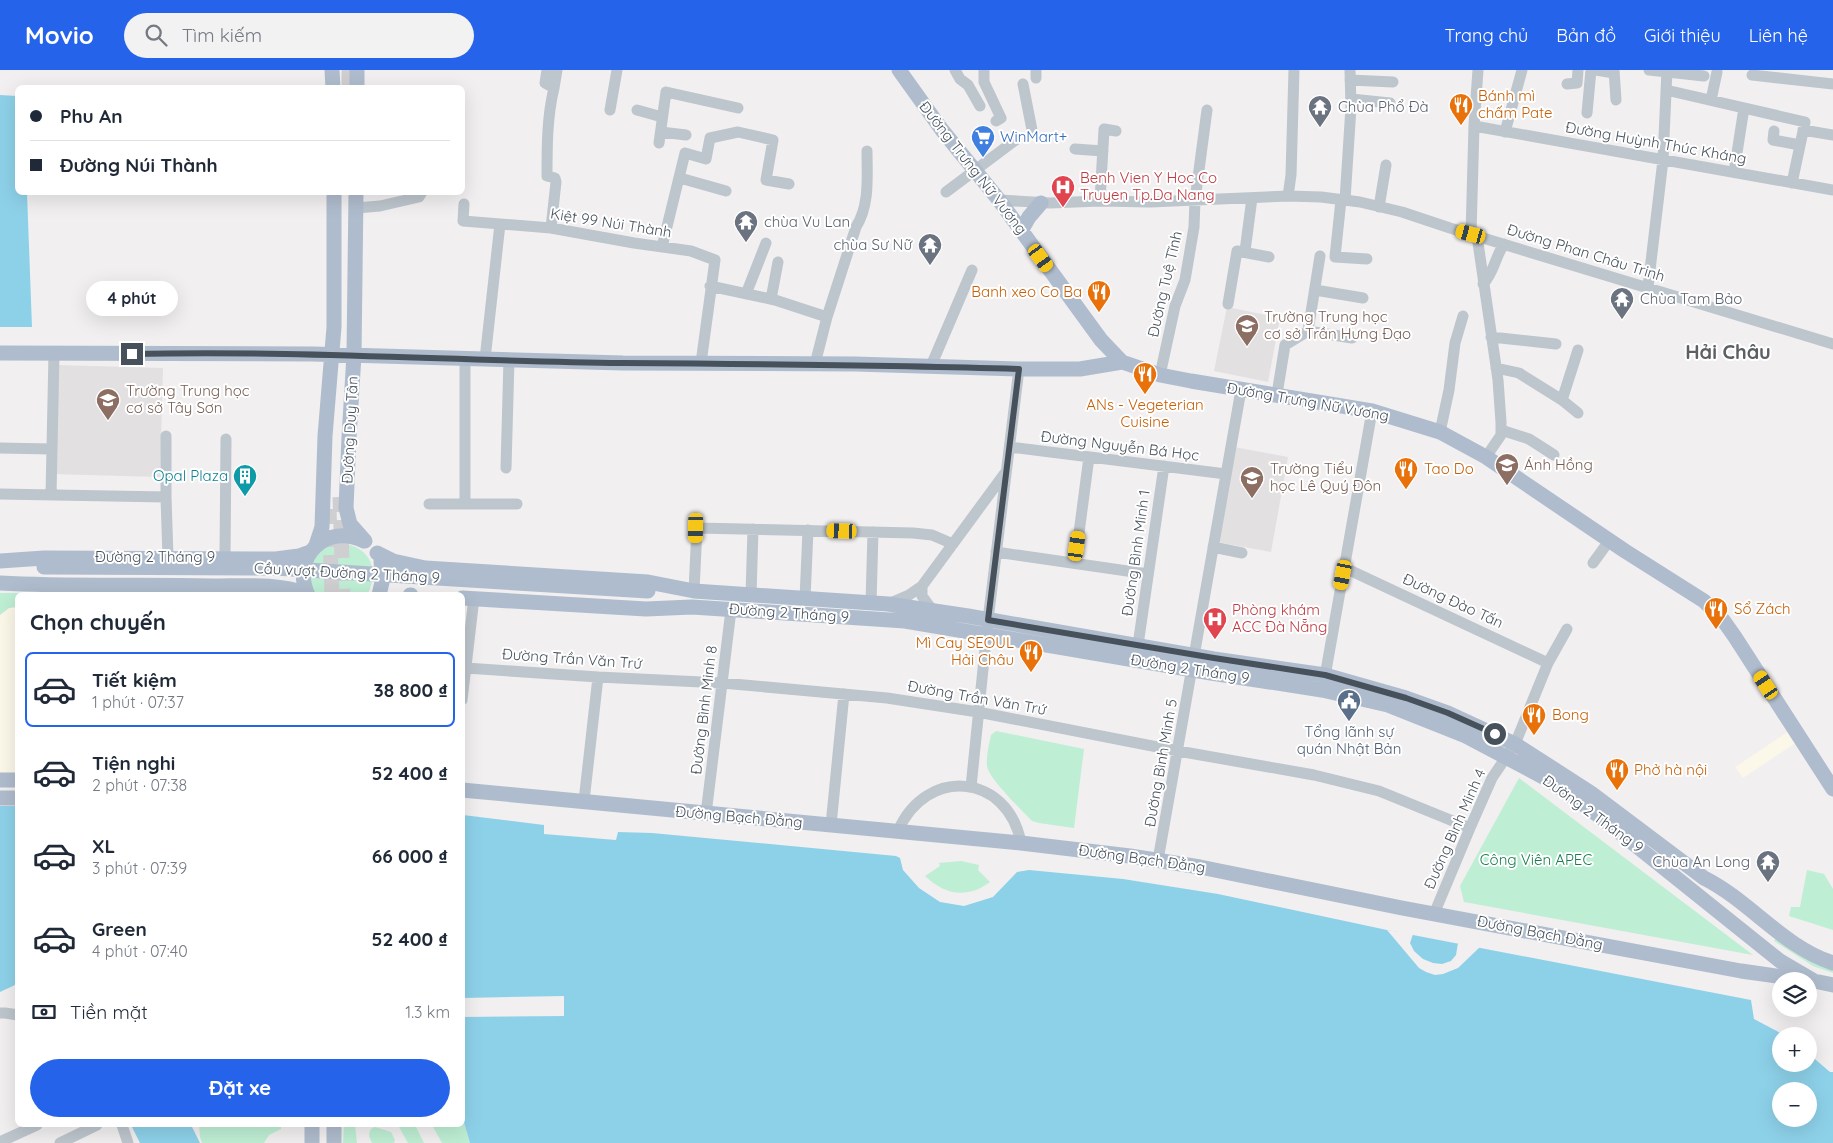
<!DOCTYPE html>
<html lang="vi">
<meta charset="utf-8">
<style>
body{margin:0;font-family:Quicksand,sans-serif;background:#f2f2f3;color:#1f2937;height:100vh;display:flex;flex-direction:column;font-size:19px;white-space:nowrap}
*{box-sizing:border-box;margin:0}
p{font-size:16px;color:#747a83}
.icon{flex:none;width:28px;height:28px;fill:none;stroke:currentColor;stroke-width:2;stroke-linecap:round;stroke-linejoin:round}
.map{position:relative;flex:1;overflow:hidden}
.details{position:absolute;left:15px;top:522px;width:450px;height:535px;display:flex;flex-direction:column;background:#fff;border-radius:8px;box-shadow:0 5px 20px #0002}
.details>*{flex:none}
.guide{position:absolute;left:15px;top:15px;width:450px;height:110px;border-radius:8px;box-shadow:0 5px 20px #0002;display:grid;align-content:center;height:110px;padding:0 15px;background:#fff}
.fabs{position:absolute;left:1772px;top:902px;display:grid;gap:10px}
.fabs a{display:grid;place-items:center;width:45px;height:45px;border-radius:50%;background:#fff;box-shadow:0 5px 20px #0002;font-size:25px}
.end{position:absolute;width:22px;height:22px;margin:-11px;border:6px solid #47515c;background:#fff;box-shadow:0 0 0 2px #fff}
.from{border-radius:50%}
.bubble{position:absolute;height:35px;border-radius:18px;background:#fff;box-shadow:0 5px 20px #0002;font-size:16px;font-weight:700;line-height:35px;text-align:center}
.car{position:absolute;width:15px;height:30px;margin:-15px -8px;border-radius:6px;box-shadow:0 0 4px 1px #0007;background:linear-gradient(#f5c518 24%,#345 0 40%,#f5c518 0 76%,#345 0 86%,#f5c518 0)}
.guide b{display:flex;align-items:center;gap:18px;height:48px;font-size:19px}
.guide b+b{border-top:1px solid #e0e1e3}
.guide i{width:12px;height:12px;background:#1f2937}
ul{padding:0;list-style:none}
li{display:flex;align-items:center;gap:15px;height:75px;margin:0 10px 8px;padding:0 5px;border:2px solid transparent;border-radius:8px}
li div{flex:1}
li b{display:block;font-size:19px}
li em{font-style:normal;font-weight:700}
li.selected{border-color:#2563eb}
li>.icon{width:45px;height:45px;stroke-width:1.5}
h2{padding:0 15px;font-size:22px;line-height:60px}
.pay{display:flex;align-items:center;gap:12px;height:55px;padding:0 15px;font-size:19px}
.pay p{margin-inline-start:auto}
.primary-button{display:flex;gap:10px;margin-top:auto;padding:10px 15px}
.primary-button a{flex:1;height:58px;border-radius:30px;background:#2563eb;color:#fff;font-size:20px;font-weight:700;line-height:58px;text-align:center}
header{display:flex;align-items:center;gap:30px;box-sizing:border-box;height:70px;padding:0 25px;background:#2563eb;color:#fff}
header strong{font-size:24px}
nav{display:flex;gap:28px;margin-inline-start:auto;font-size:18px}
.search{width:350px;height:45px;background:#f2f2f3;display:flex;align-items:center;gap:12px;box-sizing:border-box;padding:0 18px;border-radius:28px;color:#747a83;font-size:19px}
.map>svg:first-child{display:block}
</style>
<header>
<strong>Movio</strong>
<div class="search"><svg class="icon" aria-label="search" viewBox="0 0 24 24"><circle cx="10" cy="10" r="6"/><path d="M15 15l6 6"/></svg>Tìm kiếm</div>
<nav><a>Trang chủ</a><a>Bản đồ</a><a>Giới thiệu</a><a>Liên hệ</a></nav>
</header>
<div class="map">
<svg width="1833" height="1073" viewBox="0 0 1833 1073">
<rect width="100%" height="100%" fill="#f1efef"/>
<path fill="#fbf7e9" d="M201,522L200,525H18L17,712H0V524Z
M1789,661L1797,672L1743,708L1735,697Z"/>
<path fill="#e2e0e1" d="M1227,237L1280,248L1268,312L1214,301Z
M56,295L163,298L160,407L52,404Z
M1234,377L1288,387L1271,482L1217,472Z"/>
<path fill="#beeed4" d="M338,473C369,475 381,498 367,525H315C309,517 307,500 312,490C317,481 329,475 338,473Z
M0,523L185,524V525H18L17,537L9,538L0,545Z
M996,661L1084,679L1074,758L1039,753L1032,751C1022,740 989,709 987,696C986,686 989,675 991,665Z
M1519,708L1753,885L1464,832L1460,816Z
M961,791L979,795L978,800L990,812C967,829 945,825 925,806L940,796L939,793Z
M1807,800L1824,804L1833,819V860L1789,846L1791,837H1800Z
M1776,869L1833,899V903L1813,896L1774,871Z
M463,1049L470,1073H442L432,1055H462Z
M199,1055H281V1059L269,1065L264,1073H202L200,1067Z
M344,1055H355L357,1073H343Z
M398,1055H415L424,1073H408Z
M375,1057L391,1062L395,1070L394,1073H372C369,1067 368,1065 371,1059Z"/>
<path fill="#8dd1e9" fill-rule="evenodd" d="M0,25L17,26L18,122L27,123L32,257H0Z
M0,736H18L17,914L0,922Z
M463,745L544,755V764L616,770L618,762L652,763L896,786L900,788L903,800L919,818L940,832L964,836L993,827L1017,802L1029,800L1123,809L1218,824L1387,860L1751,930L1754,949L1786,966H1781V994H1809V984L1830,1002H1833V1073H470L463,1049V947L564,946V926L463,928ZM1781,1021H1809V1049H1781Z
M131,1055H191L200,1073H140Z"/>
<path fill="#f1efef" d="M1387,860L1413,864L1410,873L1414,881L1423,889L1433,893L1442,894L1451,891L1456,885L1458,873L1480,877L1458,898L1443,904L1435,905L1426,902L1419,898Z"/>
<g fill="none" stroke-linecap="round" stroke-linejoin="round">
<path stroke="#cfcfd2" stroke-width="15" stroke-dasharray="15 8" stroke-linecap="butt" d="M349,0V18
M340,427L343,525
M329,439L332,525"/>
<path stroke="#bdc5cd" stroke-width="11" d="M547,0L545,13L554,18C547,47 547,76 547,106L555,108L556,112L551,158
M955,0L960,9L968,15L980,36
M984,0V12L1001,48L996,51
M1596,0L1614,3
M1614,0L1616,30
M1649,0L1704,6
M1752,5L1833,14
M1036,8V0
M1350,10L1393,12
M1023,14L1032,60
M1567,14L1577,13L1578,0
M554,18L557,0
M1666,20L1805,52L1792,113
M1351,29L1390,33
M1711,30L1717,2
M610,40L617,0
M637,40L662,47
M1587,43L1591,0
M1474,56L1833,120
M1803,60L1833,65
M1774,61L1773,70L1800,75
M661,62L686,65
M1505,62L1522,0
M659,73L666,22L738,38
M1075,79L1103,81
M1734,102L1744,38
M680,108L726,121
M946,122L1017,69
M1288,126L1291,105L1294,0
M999,130L1050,133L1100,131L1150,132L1288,126L1321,127L1360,132L1402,142L1450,158L1833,274
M1341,130L1335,187L1367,189
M1345,130L1351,37L1350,0
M1100,131L1104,59L1116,61
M464,134L463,151L551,158L634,173L691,181L715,190L701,293
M1379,137L1386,95
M356,138L380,136L419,127L422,122
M1471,164L1474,56L1478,0
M1477,166L1498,310L1501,352V365L1486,387
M662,177L685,83L706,89L710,68L738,62L773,70L766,110L789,114
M1245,181L1252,128
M1483,214C1494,203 1495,187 1504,174
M710,216L775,230L827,247
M1648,217L1663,90L1667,0
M1315,220L1363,228
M746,224L766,173
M771,229L778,192
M1228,234L1237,181L1269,187
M1308,261L1352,268
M1491,267L1556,274
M485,289L500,154
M815,294L827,247L856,157C870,135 867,106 867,81
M931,296L972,200
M1496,298L1519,303L1562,330L1578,343
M1160,305L1175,236L1185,210L1194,157L1195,130L1207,40
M1277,324L1285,275L1308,261L1320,186
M1562,330L1578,280
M1501,360L1529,369L1554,385
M1440,362L1449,320L1455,273L1463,246
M1010,377L1226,404
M0,378L51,379
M506,398L509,289
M0,424L166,427L168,487
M51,425L54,283
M166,427V366
M429,434H517
M465,434V288
M1213,477L1242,483
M996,482L1148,504
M225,487L226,369
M1075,493L1089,387
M1593,493L1609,471
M1345,498L1548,593
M922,516V526L933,541
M694,521L697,458L913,463L932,465L953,474
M751,525L753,459
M805,529L808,460
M871,533L873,462
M888,534L909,525L922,516L1005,403
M1138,575L1164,396
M466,598L598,607L722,613L887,628L978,642L1178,681L1314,705L1379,721L1470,758
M1324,612L1372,341
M462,630L474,528
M971,717L988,550L1019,299
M584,731L598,607
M706,744L731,540
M831,755L844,624
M898,761C926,696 1008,703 1021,773
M1158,790L1241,320
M1434,844L1470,758L1492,708L1515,674L1548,593L1567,559
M0,943H5L18,945
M122,1055L128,1073
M2,1071L37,1055
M60,1073L97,1055"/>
<path stroke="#afbccd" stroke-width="15" d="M332,0L333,18
M899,0L942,60L999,130L1101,270L1122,292L1160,305L1191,311L1372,341L1440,362L1486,387L1625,481L1704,531L1723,550L1735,567L1833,719
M357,18V0
M356,122L354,285L349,367L346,438L350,454L365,471
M1021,161L1029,147L1041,133
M0,283L313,284L623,293L855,294L1019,299H1080L1122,292
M316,475L322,457L325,366L334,257V122
M377,483L393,491L425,498L648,512L694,521L888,534L968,546L1214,589L1325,605L1406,628L1448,643L1515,674L1591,723L1704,808C1750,831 1783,877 1833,893
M0,491L44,488L276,489L299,486L310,482
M0,513C71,517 142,514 213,516C244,516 277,513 307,524
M308,525C290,487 327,452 364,471
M379,525L383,508L381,492
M410,525H411
M462,528L646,539L692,537L905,551L1211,603L1322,620L1388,635L1466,666L1549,710L1599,746L1780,891L1814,911L1833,915
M0,710H18
M462,720L1021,773L1130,786L1200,797L1402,838L1741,901L1805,910
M0,728H18
M312,1055V1073
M334,1055V1073"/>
<path stroke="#afbccd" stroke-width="15" d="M44,497L275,498L648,521"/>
</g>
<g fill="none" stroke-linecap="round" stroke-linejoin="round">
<path stroke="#47515c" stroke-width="6" d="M132,284C295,280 459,291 622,293C755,294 887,295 1019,299L988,550L1214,588L1325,605L1406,628L1448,643L1495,664"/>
</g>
<defs>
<g id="restaurant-pin" transform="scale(1.25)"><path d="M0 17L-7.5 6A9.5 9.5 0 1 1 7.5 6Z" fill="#e8710a" stroke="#fff"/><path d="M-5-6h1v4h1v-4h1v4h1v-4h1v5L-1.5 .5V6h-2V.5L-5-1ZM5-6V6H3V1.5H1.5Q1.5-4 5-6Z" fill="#fff"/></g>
<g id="temple-pin" transform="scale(1.25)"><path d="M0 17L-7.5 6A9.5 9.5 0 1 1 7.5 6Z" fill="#6b7280" stroke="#fff"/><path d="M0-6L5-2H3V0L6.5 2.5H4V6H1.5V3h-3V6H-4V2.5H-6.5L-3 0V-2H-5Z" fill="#fff"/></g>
<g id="supermarket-pin" transform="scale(1.25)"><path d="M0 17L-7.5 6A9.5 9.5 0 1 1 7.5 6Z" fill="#3f7fe0" stroke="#fff"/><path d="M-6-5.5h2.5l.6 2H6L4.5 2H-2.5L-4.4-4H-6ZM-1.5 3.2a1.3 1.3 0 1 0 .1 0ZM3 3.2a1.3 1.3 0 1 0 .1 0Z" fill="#fff"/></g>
<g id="hospital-pin" transform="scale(1.25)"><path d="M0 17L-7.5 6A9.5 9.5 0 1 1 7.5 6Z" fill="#e0444e" stroke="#fff"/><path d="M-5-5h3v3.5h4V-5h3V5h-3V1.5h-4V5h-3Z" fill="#fff"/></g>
<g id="school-pin" transform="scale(1.25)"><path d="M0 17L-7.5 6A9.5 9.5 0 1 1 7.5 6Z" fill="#8d6e63" stroke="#fff"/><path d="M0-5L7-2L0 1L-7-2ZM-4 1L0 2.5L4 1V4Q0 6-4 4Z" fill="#fff"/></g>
<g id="building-pin" transform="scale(1.25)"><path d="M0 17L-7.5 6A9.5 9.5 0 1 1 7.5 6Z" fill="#0f9aa8" stroke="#fff"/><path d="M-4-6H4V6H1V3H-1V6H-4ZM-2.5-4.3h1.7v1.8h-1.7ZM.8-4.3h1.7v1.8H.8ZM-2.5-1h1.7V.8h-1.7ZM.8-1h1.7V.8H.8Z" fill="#fff"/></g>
<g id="civic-pin" transform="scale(1.25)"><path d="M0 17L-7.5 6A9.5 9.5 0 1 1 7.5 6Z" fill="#5c6f8a" stroke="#fff"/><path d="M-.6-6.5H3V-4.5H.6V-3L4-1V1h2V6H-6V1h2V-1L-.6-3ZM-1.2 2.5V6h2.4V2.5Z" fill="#fff"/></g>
</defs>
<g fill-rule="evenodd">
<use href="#restaurant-pin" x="1461" y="35"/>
<use href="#temple-pin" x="1320" y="37"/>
<use href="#supermarket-pin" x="983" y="67"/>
<use href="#hospital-pin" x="1063" y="117"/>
<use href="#temple-pin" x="746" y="152"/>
<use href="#temple-pin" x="930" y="175"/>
<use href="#restaurant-pin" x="1099" y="222"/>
<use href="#temple-pin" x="1622" y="229"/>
<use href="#school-pin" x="1247" y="256"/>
<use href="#restaurant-pin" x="1145" y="304"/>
<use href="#school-pin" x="108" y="330"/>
<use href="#school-pin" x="1507" y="395"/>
<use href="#restaurant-pin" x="1406" y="399"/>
<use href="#building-pin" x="245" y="406"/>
<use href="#school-pin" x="1252" y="408"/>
<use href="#restaurant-pin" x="1716" y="539"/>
<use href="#hospital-pin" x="1215" y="549"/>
<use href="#restaurant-pin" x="1031" y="582"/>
<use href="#civic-pin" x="1349" y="631"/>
<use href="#restaurant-pin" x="1534" y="645"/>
<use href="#restaurant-pin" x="1617" y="700"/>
<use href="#temple-pin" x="1768" y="792"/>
</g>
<g text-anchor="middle" stroke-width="4" stroke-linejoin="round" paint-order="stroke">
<g font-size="15" fill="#c56008" stroke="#fff" text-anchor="start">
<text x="1478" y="31">Bánh mì<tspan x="1478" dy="17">chấm Pate</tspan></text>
<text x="1082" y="227" text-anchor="end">Banh xeo Co Ba</text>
<text x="1145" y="340" text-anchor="middle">ANs - Vegeterian<tspan x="1145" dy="17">Cuisine</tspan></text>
<text x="1424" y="404">Tao Do</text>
<text x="1734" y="544">Sổ Zách</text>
<text x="1014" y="578" text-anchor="end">Mì Cay SEOUL<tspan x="1014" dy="17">Hải Châu</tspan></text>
<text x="1552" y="650">Bong</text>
<text x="1634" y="705">Phở hà nội</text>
</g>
<g font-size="15" fill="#5b616d" stroke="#fff" text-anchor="start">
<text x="1338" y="42">Chùa Phổ Đà</text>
<text x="764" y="157">chùa Vu Lan</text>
<text x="912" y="180" text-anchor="end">chùa Sư Nữ</text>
<text x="1640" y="234">Chùa Tam Bảo</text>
<text x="1750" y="797" text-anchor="end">Chùa An Long</text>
</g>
<g font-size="15" fill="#366cbe" stroke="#fff" text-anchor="start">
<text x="1000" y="72">WinMart+</text>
</g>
<g font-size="15" fill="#47515c" stroke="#fff">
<text transform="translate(1656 73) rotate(10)" y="5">Đường Huỳnh Thúc Kháng</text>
<text transform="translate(973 98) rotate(52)" y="5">Đường Trưng Nữ Vương</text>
<text transform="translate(611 153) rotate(9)" y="5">Kiệt 99 Núi Thành</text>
<text transform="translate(1586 183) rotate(17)" y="5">Đường Phan Châu Trinh</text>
<text transform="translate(1165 214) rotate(-77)" y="5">Đường Tuệ Tĩnh</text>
<text transform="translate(1308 332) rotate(10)" y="5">Đường Trưng Nữ Vương</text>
<text transform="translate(350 360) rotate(-87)" y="5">Đường Duy Tân</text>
<text transform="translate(1120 376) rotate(7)" y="5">Đường Nguyễn Bá Học</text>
<text transform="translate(1136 483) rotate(-82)" y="5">Đường Bình Minh 1</text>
<text x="155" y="492">Đường 2 Tháng 9</text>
<text transform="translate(347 503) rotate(3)" y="5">Cầu vượt Đường 2 Tháng 9</text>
<text transform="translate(1453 531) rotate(25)" y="5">Đường Đào Tấn</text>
<text transform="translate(789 543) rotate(4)" y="5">Đường 2 Tháng 9</text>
<text transform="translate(572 589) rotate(4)" y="5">Đường Trần Văn Trứ</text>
<text transform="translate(1190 599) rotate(9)" y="5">Đường 2 Tháng 9</text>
<text transform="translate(977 628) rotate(10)" y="5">Đường Trần Văn Trứ</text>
<text transform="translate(704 640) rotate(-83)" y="5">Đường Bình Minh 8</text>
<text transform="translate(1161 693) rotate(-80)" y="5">Đường Bình Minh 5</text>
<text transform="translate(1593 744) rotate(36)" y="5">Đường 2 Tháng 9</text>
<text transform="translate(739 747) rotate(5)" y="5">Đường Bạch Đằng</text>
<text transform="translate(1455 759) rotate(-66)" y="5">Đường Bình Minh 4</text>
<text transform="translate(1142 789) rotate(8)" y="5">Đường Bạch Đằng</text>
<text transform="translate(1540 863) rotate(11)" y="5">Đường Bạch Đằng</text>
</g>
<g font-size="15" fill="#be3a42" stroke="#fff" text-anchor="start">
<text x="1080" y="113">Benh Vien Y Hoc Co<tspan x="1080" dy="17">Truyen Tp.Da Nang</tspan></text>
<text x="1232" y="545">Phòng khám<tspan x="1232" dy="17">ACC Đà Nẵng</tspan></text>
</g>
<g font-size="15" fill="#785e54" stroke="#fff" text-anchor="start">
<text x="1264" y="252">Trường Trung học<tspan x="1264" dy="17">cơ sở Trần Hưng Đạo</tspan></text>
<text x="126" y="326">Trường Trung học<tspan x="126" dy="17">cơ sở Tây Sơn</tspan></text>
<text x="1524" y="400">Ánh Hồng</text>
<text x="1270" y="404">Trường Tiểu<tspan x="1270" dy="17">học Lê Quý Đôn</tspan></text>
</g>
<g font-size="15" fill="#0d838f" stroke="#fff" text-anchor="end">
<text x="228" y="411">Opal Plaza</text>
</g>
<g font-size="15" fill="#4e5e75" stroke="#fff">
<text x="1349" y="667">Tổng lãnh sự<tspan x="1349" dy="17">quán Nhật Bản</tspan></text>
</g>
<g font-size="15" fill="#1a7c50" stroke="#fff">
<text x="1536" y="795">Công Viên APEC</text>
</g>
<g font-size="20" font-weight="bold" fill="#5c5f64" stroke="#fff">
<text x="1728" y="289">Hải Châu</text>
</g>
</g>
</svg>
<div class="fabs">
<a><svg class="icon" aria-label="layers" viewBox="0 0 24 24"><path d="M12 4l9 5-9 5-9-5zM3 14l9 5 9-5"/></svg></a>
<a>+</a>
<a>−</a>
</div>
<i class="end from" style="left:1495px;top:664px"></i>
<i class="end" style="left:132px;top:284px"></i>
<div class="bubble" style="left:86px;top:211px;width:92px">4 phút</div>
<i class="car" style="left:1471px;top:164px;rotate:285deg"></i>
<i class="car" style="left:1041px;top:188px;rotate:144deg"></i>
<i class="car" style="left:696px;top:458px;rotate:181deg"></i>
<i class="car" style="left:842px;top:461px;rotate:272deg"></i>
<i class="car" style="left:1077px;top:476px;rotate:8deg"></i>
<i class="car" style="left:1343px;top:505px;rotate:191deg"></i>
<i class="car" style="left:1766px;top:615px;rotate:327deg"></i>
<div class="guide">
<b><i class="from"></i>Phu An</b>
<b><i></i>Đường Núi Thành</b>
</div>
<section class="details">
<h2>Chọn chuyến</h2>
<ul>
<li class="selected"><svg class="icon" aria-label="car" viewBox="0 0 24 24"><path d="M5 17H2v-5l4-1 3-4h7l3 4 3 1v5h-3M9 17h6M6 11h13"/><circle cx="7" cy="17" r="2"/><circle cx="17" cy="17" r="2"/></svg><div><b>Tiết kiệm</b><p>1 phút · 07:37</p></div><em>38 800 ₫</em></li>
<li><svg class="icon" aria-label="car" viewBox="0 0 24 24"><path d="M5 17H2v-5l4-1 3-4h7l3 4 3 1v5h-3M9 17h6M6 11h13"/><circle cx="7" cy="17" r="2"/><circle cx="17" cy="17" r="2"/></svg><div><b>Tiện nghi</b><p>2 phút · 07:38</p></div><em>52 400 ₫</em></li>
<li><svg class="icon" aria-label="car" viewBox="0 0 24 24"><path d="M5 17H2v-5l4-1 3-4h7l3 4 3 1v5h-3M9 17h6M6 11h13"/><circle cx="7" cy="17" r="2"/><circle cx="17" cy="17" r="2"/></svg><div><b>XL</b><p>3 phút · 07:39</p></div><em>66 000 ₫</em></li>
<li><svg class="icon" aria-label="car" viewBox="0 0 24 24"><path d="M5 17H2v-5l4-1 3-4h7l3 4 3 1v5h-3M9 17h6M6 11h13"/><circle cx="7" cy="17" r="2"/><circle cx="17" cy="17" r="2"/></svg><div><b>Green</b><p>4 phút · 07:40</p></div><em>52 400 ₫</em></li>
</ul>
<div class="pay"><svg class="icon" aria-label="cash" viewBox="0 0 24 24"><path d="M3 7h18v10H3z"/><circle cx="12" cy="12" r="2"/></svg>Tiền mặt<p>1.3 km</p></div>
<div class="primary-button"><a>Đặt xe</a></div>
</section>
</div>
